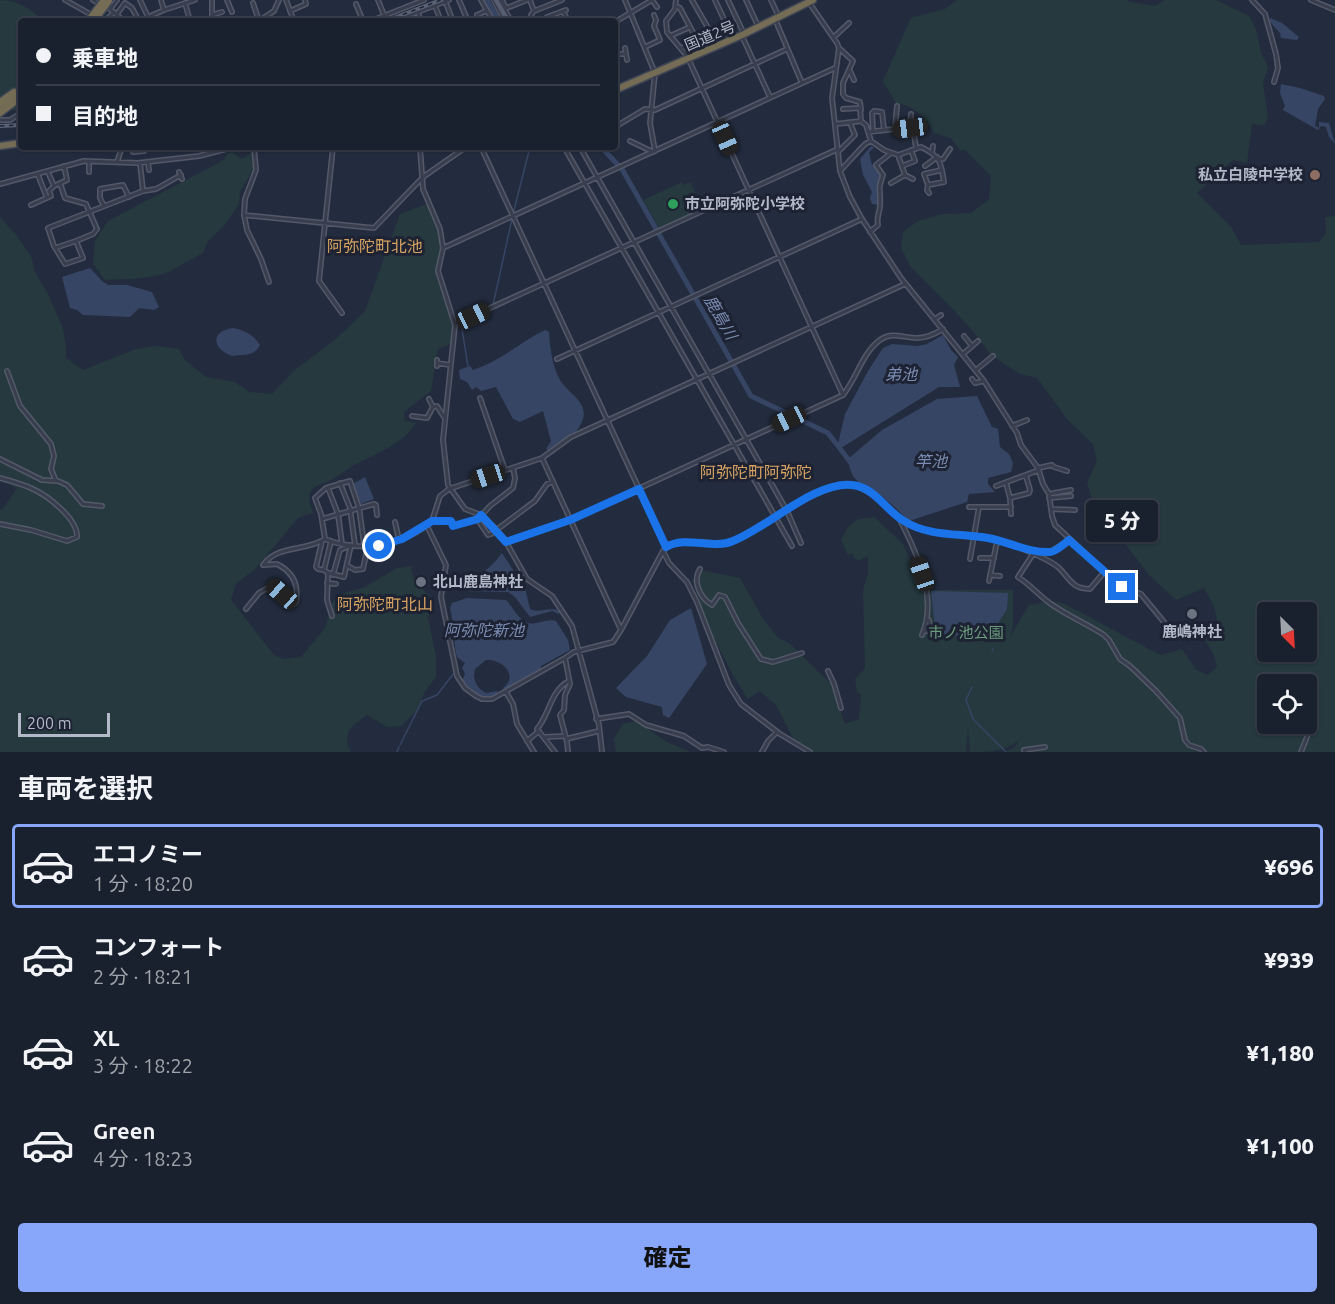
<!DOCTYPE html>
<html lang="ja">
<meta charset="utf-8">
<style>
body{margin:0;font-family:Ubuntu,"Noto Sans JP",sans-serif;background:#272e3a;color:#f1f3f6;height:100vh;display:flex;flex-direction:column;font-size:22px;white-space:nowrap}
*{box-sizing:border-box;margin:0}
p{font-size:20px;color:#9fa3aa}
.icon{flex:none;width:33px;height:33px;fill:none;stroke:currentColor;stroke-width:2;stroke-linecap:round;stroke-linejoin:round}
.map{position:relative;height:752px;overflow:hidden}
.details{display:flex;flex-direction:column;background:#1a212e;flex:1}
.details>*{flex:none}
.top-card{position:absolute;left:18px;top:18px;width:600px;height:132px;border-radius:6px;box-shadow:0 2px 4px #0004,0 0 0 2px #383e4a;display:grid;align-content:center;height:132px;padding:0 18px;background:#1a212e}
.needle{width:39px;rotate:156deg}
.controls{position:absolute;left:1257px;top:602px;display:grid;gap:12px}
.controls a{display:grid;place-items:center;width:60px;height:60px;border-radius:6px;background:#1a212e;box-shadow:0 2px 4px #0004,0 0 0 2px #383e4a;font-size:30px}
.scale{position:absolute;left:18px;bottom:15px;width:92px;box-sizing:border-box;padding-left:6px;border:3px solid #b3b9c9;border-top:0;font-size:16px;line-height:21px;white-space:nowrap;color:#b3b9c9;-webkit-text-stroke:4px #1d2333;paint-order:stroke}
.end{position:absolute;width:27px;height:27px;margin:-14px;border:8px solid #1a73e8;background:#fff;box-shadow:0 0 0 3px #fff}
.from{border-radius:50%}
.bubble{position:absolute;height:42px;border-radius:6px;background:#1a212e;box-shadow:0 2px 4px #0004,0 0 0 2px #383e4a;font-size:20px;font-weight:800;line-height:42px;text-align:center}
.car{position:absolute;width:18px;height:36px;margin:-18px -9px;border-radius:8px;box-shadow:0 0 4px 2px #0007;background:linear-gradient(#222 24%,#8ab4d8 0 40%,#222 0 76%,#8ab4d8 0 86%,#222 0)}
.top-card b{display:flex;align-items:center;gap:21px;height:57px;font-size:22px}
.top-card b+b{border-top:2px solid #383e4a}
.top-card i{width:15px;height:15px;background:#f1f3f6}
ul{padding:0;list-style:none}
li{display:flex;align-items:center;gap:18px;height:84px;margin:0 12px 9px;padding:0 6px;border:3px solid transparent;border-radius:6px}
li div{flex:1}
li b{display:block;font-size:22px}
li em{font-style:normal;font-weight:800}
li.on{border-color:#88a6fa}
li>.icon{width:54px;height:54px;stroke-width:1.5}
h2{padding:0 18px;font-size:27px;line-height:72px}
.action{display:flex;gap:12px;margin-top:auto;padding:12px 18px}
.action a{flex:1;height:69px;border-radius:6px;background:#88a6fa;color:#111;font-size:24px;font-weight:800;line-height:69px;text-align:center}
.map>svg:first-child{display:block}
</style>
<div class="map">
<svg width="1335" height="752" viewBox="0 0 1335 752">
<rect width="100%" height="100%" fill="#232c3e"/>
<path fill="#25393f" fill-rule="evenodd" d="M0,0C17,0 32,9 43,21H21V109L17,111L6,108L0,102Z
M957,0H1126L1130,2L1155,6L1165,0H1216L1249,16L1256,29L1261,53L1268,67L1263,83L1268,117L1264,125L1252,124L1247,163L1233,160L1197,193L1232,228L1241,245L1319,242L1326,233L1325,217L1335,216V752H1004L1014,748L1020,739C1006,752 989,752 970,752L968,727L966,752H813L795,742L776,705L759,691L748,699L734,677L713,636L692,581L700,570L740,578L762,617L778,638L790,644L831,684L845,724L859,719L861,695L857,692L855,679L865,668L863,589L868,574V556L857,561L852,553L848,555L841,540C851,522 852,519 874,517L903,544L923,587L928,585L929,590H1013V625L1010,637L1029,605L1051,601L1065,604L1160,655L1182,649L1196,670L1208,675L1217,667L1214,655L1203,636L1219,628L1214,606L1204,588L1176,600L1149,575L1126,545L1115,535L1106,519L1095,507L1087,483L1097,461L1093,444L1067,419L1037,378L1020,374L991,355L968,325L911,267L901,248L903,232L918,221L943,214L971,213L989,199L991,176L965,150H960L951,138L934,133C926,118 914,105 896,103L883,81L911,18L945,9ZM1268,612H1306V651H1268ZM1268,684H1306V723H1268Z
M254,151L255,166L240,192L239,204L224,226L208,241L203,253C191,259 180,266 168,272C153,279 122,279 105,280L93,264L95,241L108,221L224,160L227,154L232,152L242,159Z
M682,182L683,185L690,182L691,183L702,208L659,228L643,200Z
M427,204L438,228L441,247L436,270L453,326L451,344L438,349L431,391L404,412L405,421L416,423C402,446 373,454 351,467C343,472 336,478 327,482C322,484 315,485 311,491C307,497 311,507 313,513L298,518L256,568L236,584L231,600L274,655L284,659L301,657L325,628L333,601L344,593L365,587L397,568L411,566L414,580L433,600L428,618L436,657V677L425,691L418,709L401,726L387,727L367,715C352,725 341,733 351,752H0V510L3,509L17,488L0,481V217L17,236L31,256L35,272L48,294L62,326L66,345V358L83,370L136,349L157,346L179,349L184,359L206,377L234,382L250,392L272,394L296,369L336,339L365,311L400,214Z
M636,721L667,742L690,752H616L614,739L623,724Z"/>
<path fill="#374565" d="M1270,18L1282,23L1299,37L1297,40L1281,38L1280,33L1270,22Z
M1281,84L1300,88L1324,96L1325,99L1318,109L1315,126L1319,128V122L1329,123L1335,144L1329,137L1326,127L1321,126L1318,130L1283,110L1285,106L1280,93Z
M871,146L874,148L869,152L872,165H875L882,175L877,187L879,205L872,204L870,198L872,192L863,175L860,159Z
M90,268L102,281L108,285H127L152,292L159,307L154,310L139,308L130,317L83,315L77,310L70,308L62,277Z
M233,328C244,330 254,335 260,345C254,357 244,354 232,356C212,349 210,331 233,328Z
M545,330L549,332C550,347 552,365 559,378C567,395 596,403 578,429C572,438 556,443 548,450L546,449L551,441L543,411L520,422L513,419L496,387L481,391L476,387L472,390L467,382L460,379L459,370L470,366L473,370C502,360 519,343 545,330Z
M943,335L951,350L958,357L954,365L960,387H939L841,448L838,444L845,414L868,371L883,348L892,344L918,346L927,344Z
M977,396L992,427L998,429L1000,447L1009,454L1013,463L1011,472L988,478V484L995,492L969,494L967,502L909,521C901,513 893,505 884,498C865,482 852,488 848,459L882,430L937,399Z
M365,477L374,499L361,504L353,484Z
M502,553L525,588L530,609C539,614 549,606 560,611L559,614L552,611L530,617L515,597L508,592L465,591L462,583L463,581L466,583C480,577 493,565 502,553Z
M931,591L1008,593L1007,609L997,625L951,637L945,640L935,627Z
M467,598L506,600C515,609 521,627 536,623C543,622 549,619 556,621L568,640L570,650L541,666V669L504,690L503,688C519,676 503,659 486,660L475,669C472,680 477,688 486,693L497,691L498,694L487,698L477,695L462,681L465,674L462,668L465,663L457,657C453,641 454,624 450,608L452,603Z
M691,608L707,664L669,718L663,715L662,707L626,697L616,688L647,656L670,620Z"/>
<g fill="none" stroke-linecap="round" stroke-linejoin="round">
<path stroke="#374565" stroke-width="1.5" d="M513,214L530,147
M463,319L493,305L512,219
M461,323L468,366
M996,623L999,629
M992,651L993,649
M972,687L966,700L973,719L1006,752
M400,745L422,701L437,695L454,673
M397,752L399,747"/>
<path stroke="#374565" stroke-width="5" d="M487,0L499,21
M601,147L622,169L751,396L828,433L851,463"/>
<g stroke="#535969" stroke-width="6">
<path id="minor" d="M65,0L90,14
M93,0L98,3
M140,0L148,17
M227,0L232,12
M286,0L294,21
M378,0L384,15
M459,0L468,21
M481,0L493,21
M494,0L505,21
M499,0L511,21
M502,0L506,8
M530,0L534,11L562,0
M625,0L655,73L650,123L655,151
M652,0L657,7
M676,0L675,9L666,21L667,32L687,56L843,395
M715,0L733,39
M728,0L744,34
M746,0L758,26
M771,0L778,15
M1252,0L1265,14L1276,54L1278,68L1274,82
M1311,0L1335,10
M445,1L453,21
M808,1L837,43L839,48L832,98L840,171L850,197L862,219L901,278L984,381L1017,433L1021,445L1038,468L1043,484L1049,494L1052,516L1055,525L1120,586L1141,594L1164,622
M185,3L190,21
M253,3L259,21
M356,4L363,21
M105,5L124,21
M435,6L441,21
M676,6L680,8L697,40
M110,9L117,0
M504,9L527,0
M164,10L195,0
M290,11L306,4L305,0
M563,11L568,21
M418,13L421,21
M117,14L125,3L132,8L139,21
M212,15L222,12
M477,15L486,11
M775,19L802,83
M594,20V21
M105,21L114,12
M150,21L148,17L164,10L161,0
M212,21V0
M259,21L274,11L279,0
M371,21L424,0
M394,21L449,0
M533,21L531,15L534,11
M548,21L547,17L566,10
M615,22L652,0
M670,36L690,27
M742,36L770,97
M834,37L849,23
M645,47L660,40L654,26L656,20L654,15
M625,48L627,60
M682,48L711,33L692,0
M839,48L853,61L843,83V94L846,98L860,102L861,110
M615,54H625
M850,71L854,80
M843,109L860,108L861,121
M0,120H10L21,113
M836,124L861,121L866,125L871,141
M615,127L645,109L655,110L787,49
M910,128L911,114
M895,129L897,106
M873,131L872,113L874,111L882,112L884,130
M868,132L913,127L916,148
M630,141L653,152
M254,147L256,170L245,199L244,215L247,230L261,259L269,282
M333,147L319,281L342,313
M420,147L423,189L440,229L443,248L438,271L455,325L443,440L448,485L465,509L481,515L497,530L506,542L527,579L552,596L572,626L599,725L602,752
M481,147L666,547
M564,147L792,546
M580,147L787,511L801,543
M133,152L144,151V147
M838,152L855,135L850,123
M932,153L933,146
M898,155L905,175L913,179
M939,159H943L950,149
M117,162L122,147
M148,162L149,170
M902,166L915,161L911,150
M925,166L937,157
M840,171L865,144L871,141L884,150L898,155L921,147C940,156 941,162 944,182L928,185L924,174L942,170
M48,172L54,186
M89,172V162
M179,172L182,179
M38,175L47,198
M60,183L65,198L86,204L97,229L93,234L76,241L83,258L65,264L54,246L48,228L143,191L140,163
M891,183L905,175
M0,184L84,161L138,163L199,156L234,147
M928,185L927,190L929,193
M143,191L156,189L181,175
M31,205L51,196L49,191L54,186L67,180L64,166
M104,206L100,198V189L123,185L129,197
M244,215L374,228L423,177L466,147
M870,232L878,225C876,217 880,212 880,205C881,190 877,191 883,175L876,165L891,153
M55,248L76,241
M443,248L835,68
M935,319L941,315
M455,324L838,149
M964,336L972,346
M963,354L978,341
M557,359L862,219
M437,363L450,365
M437,366V360
M976,370L993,356
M7,371L20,406L51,444L54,456L51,469L56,481
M972,379L975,383L984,381
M480,398L505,470
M429,399L433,407
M412,416L427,418L433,407L437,406L444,417
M1012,426L1027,420
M542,458L621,630
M0,459L42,480L58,481L67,485L83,504L102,506
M1038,468L1052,465L1054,467L1067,471
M0,478C11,481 22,484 33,489C48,496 78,519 77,537L67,541L31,530L0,524
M340,483L350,508L355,545
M1006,483L1010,498L1011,514
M996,486L1039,470
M328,488L338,514L342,544
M1049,494L1071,490
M1010,498L1029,493L1030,490L1026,476
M1049,498L1071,496
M969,507H1011
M1051,509L1075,510
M322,519L374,504L376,505L377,515
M478,520L488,535L491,534L535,501L547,484L552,482
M900,520C917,553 938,598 922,635
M432,521H451L453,526L478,519L490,506L513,488L515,478L513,468
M395,522L399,540
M427,526L446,565L441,597L457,676L465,688L476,696L482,699H492L565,658L574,652L613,642L621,630L663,551C675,534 713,547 732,542C760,529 830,474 859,487C883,497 895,520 919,528C941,536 964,534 986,537C1000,539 1013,545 1025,550C1035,554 1049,560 1058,567C1070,578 1070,588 1090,589L1105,571
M325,539L321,514L315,498L326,488L350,481L359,508L364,544
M322,541L316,567L318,569L324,570
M331,541L324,570L328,573L327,600L332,616
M506,542L570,520L843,395C857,378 862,353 880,340C892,331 903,338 917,338C926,338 935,334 943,329
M663,551L669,563L687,582L697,602L729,685L741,704L780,734L810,752
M1030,552H1050L1069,540
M1033,554L1018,577C1031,585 1039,596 1051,604C1068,616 1087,624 1104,635L1109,640L1120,659L1130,666L1156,691L1180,718L1185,740L1189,745L1201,749L1204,752
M980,558H994
M970,559L979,507
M348,566L355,570L363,569L368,545
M700,569C692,581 700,598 712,605L719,595L725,597L738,623L761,659L773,662L802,653
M329,573L344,577L351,545
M333,575L340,550L349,546
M990,575L1000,576
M989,581L996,546L999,540
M327,583L336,584
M246,609L259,593L271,586L294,604L296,602C299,585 293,572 277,564L263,565C278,544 305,552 325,539C359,553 404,546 432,521L440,496L449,489L542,458L571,437L905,284
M924,631H931L929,620
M565,658L570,684L565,695L564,710L560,715L567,742L568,752
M828,671L834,684L841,708
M506,692L513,704L517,724L534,752
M596,719L629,714L646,725L684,736L702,748L708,747L724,752
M545,737L565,736
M566,739L599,731
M527,741L539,731
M555,752L537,729C550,714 550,691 569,681
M762,752L768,741L777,732
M1025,752L1024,750L1045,747
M1301,752L1311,727"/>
</g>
<g stroke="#414757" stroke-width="8">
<path id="major" d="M496,0L508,21"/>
</g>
<g stroke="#404656" stroke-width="9">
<path id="highway" d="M615,90L742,35L813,0
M0,102L14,92
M0,107L21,92
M0,113L21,97
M0,146L21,143"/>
</g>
<use href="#minor" stroke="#383e4e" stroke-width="3"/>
<use href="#major" stroke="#555d6e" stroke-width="4.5"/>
<use href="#highway" stroke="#746c54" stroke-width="6"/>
<g stroke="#596275" stroke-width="4">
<path id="rail" d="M386,21L441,0
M0,126L21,125"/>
</g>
<use href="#rail" stroke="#1d2333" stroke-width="1.5" stroke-dasharray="4.5" stroke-linecap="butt"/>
<g stroke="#404656" stroke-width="9" stroke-linecap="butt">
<path id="highway-bridge" d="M88,21L104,0
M94,21L109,1"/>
</g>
<use href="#highway-bridge" stroke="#746c54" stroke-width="6"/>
</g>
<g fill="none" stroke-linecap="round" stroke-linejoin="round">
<path stroke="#1a73e8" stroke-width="8" d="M379,546L402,539L432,521H451L453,526L478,519L481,515L506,542L570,520L639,489L666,547C686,535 712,550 733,541C767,528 815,481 852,485C875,487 886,511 904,521C929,537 960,533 988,538C1010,542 1028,553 1050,552C1056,552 1064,544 1069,540L1122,587"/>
</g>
<circle fill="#8d6e63" stroke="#1d2333" stroke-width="2" cx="1315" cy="175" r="6"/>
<circle fill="#2e9e5b" stroke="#1d2333" stroke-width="2" cx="673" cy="204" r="6"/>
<g fill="#6b7280" stroke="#1d2333" stroke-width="2">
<circle cx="421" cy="582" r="6"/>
<circle cx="1192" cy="614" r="6"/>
</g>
<g text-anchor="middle" stroke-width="6" stroke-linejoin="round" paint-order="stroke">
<g font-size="15" fill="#b3b9c9" stroke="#1d2333">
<text transform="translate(710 36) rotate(-23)" y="5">国道2号</text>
</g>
<g font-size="15" font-weight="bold" fill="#b3b9c9" stroke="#1d2333" text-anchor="start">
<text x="1303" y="180" text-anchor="end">私立白陵中学校</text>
<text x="685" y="209">市立阿弥陀小学校</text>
<text x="433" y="587">北山鹿島神社</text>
<text x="1192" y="637" text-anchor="middle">鹿嶋神社</text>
</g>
<g font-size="15" fill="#6a9b7b" stroke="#1d2333">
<text x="966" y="638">市ノ池公園</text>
</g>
<g font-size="16" fill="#d7a261" stroke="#1d2333">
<text x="375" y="252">阿弥陀町北池</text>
<text x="756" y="478">阿弥陀町阿弥陀</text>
<text x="385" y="610">阿弥陀町北山</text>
</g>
<g font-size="16" font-style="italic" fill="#7b8cb2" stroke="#1d2333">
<text transform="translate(721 317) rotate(60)" y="6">鹿島川</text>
<text x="901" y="380">弟池</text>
<text x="931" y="467">竿池</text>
<text x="484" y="636">阿弥陀新池</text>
</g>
</g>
</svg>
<div class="controls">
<a><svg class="needle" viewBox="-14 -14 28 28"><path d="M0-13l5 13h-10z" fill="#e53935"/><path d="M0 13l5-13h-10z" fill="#9fa3aa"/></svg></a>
<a><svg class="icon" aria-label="locate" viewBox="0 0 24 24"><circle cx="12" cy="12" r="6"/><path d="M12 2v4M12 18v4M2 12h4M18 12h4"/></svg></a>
</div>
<div class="scale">200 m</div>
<i class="end from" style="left:379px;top:546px"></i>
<i class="end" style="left:1122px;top:587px"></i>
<div class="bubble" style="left:1086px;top:500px;width:72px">5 分</div>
<i class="car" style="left:910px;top:128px;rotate:263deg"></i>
<i class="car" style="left:725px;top:138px;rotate:156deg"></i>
<i class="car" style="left:473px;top:316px;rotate:65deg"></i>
<i class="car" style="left:789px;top:419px;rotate:245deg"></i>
<i class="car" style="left:488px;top:476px;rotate:252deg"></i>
<i class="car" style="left:922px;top:574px;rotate:341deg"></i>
<i class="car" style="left:282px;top:594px;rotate:311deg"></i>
<div class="top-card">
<b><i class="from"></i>乗車地</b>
<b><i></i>目的地</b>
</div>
</div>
<section class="details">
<h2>車両を選択</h2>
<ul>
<li class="on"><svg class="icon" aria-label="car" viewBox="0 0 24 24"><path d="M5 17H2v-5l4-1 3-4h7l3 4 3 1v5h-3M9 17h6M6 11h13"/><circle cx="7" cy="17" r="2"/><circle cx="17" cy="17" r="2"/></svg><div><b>エコノミー</b><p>1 分 · 18:20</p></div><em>¥696</em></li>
<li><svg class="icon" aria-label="car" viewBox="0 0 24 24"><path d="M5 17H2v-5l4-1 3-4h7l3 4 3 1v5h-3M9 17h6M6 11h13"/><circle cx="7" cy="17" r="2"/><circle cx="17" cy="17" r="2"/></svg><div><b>コンフォート</b><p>2 分 · 18:21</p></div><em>¥939</em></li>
<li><svg class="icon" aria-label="car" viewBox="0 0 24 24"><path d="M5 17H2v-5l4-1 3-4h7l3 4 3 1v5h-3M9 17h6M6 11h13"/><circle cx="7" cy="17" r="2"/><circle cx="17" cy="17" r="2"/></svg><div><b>XL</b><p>3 分 · 18:22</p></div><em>¥1,180</em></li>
<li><svg class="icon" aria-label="car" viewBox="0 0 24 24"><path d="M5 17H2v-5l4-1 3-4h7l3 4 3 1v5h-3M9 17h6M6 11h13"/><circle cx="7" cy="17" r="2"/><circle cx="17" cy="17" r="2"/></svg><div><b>Green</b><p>4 分 · 18:23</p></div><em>¥1,100</em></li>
</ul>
<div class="action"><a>確定</a></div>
</section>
